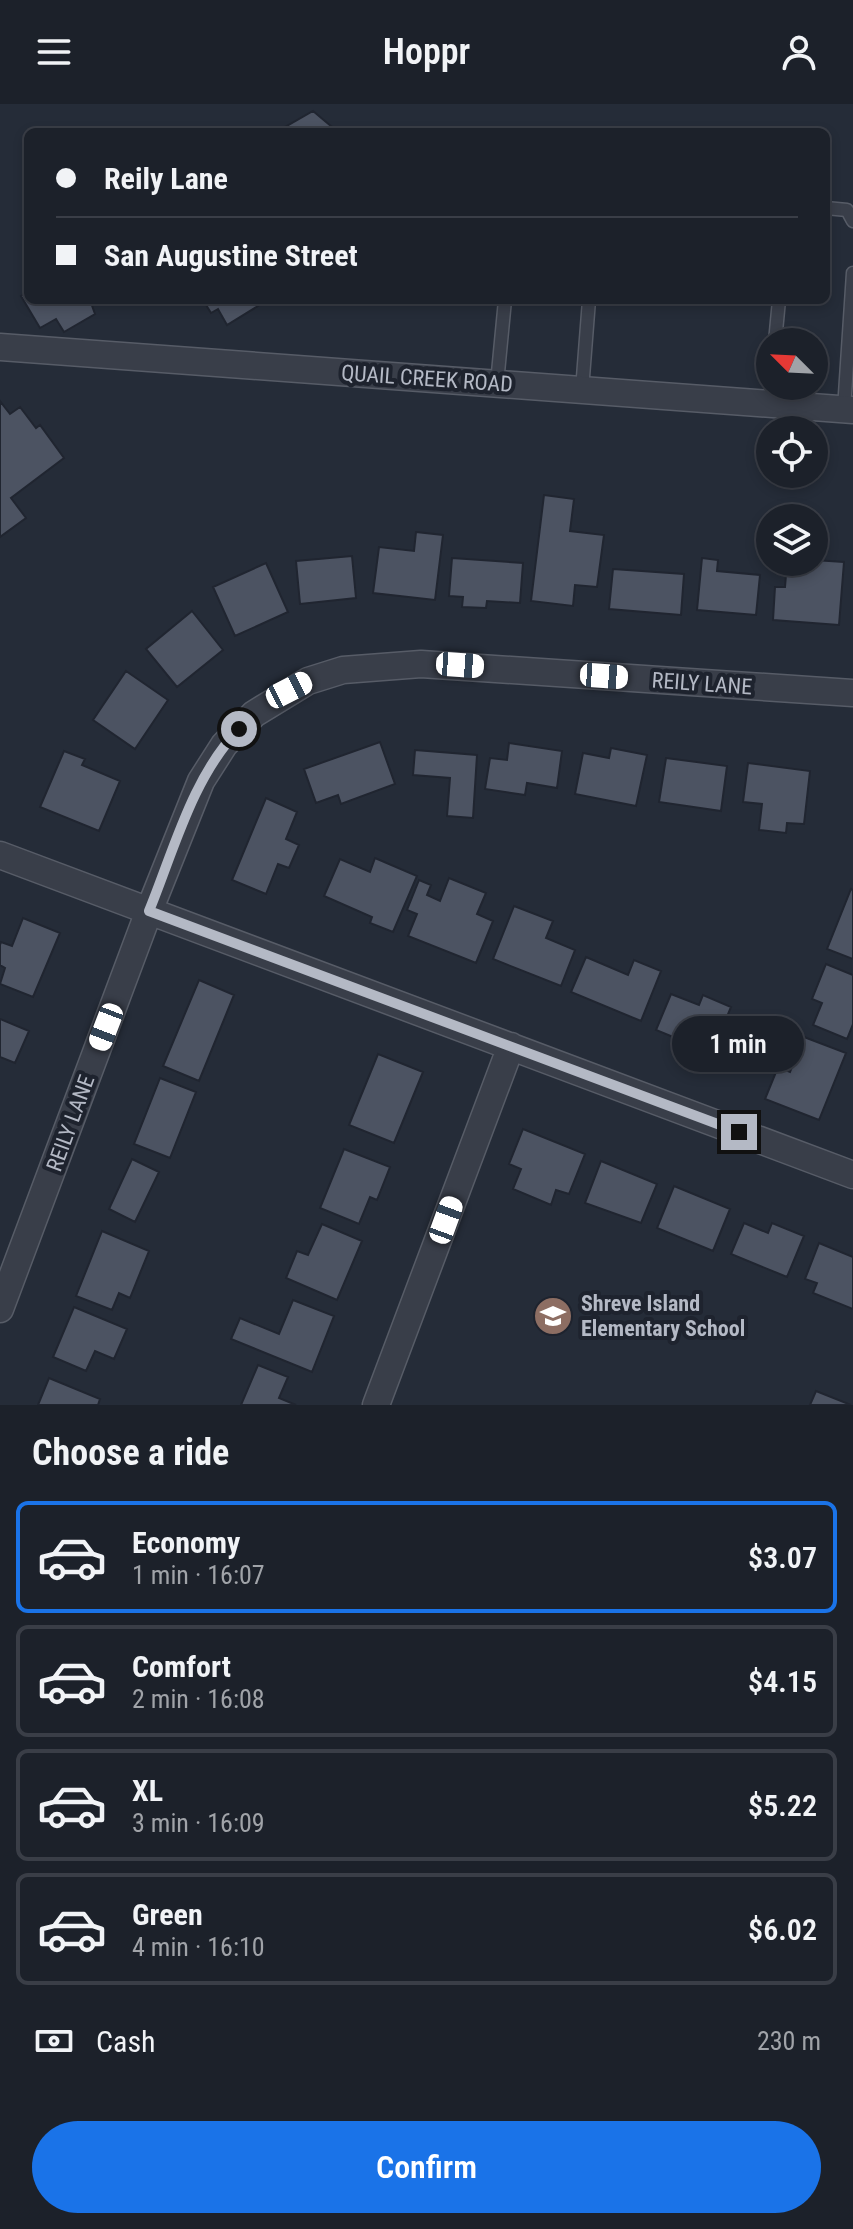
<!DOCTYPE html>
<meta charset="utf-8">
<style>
body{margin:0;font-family:"Roboto Condensed",sans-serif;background:#292e36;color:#f1f3f6;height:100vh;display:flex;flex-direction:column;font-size:30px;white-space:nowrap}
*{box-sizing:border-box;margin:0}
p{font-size:26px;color:#a0a3a8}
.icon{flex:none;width:44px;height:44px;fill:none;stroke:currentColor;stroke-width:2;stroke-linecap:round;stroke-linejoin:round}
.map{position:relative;height:1301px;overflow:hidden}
.panel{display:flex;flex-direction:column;background:#1c212a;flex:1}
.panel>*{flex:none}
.banner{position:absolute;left:24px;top:24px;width:806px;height:176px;border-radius:12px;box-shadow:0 4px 12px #0003,0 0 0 2px #3a3e47;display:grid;align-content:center;height:176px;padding:0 32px;background:#1c212a}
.needle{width:52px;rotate:294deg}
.buttons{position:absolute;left:756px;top:224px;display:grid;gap:16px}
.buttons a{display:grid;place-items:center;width:72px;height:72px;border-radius:50%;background:#1c212a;box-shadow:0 4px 12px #0003,0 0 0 2px #3a3e47;font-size:40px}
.end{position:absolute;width:36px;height:36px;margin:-18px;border:10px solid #b4b9c5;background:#111;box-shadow:0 0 0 4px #111}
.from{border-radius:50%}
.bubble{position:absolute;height:56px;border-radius:28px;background:#1c212a;box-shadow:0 4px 12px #0003,0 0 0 2px #3a3e47;font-size:26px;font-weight:600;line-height:56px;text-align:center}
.car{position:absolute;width:24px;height:48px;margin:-24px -12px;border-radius:10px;box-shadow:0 0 6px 2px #0007;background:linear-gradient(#fff 24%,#345 0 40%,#fff 0 76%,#345 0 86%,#fff 0)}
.banner b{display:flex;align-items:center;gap:28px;height:76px;font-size:30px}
.banner b+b{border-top:2px solid #3a3e47}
.banner i{width:20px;height:20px;background:#f1f3f6}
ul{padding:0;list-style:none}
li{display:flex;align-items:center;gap:24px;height:112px;margin:0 16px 12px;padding:0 16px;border:4px solid #3a3e47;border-radius:12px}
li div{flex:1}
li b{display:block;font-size:30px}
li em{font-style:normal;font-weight:600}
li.current{border-color:#1a73e8}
li>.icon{width:72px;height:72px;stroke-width:1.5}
h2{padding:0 32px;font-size:36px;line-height:96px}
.pay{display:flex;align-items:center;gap:20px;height:88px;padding:0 32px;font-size:30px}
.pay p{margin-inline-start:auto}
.cta{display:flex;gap:16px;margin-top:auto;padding:16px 32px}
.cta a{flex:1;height:92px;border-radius:48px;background:#1a73e8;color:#fff;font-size:32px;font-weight:600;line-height:92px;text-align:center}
header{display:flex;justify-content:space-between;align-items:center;height:104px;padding:0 32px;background:#1c212a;font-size:36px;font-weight:600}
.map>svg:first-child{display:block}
</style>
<header><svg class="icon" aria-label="menu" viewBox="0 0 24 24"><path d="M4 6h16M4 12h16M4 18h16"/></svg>Hoppr<svg class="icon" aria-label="person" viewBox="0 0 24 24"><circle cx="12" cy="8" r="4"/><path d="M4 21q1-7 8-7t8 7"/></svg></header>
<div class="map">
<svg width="853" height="1301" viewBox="0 0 853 1301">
<rect width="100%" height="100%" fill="#252c38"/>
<path fill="#4c5362" stroke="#202530" stroke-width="2" d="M313,7L338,28H281L280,26Z
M28,188V196H90L95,210L64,228L56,215L40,224L21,192Z
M203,196H254L258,202L227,221L218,205L211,209Z
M0,297L10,310L20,303L36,324L40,321L64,354L11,394L26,414L0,433Z
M544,391L574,395L570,427L604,431L597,483L575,481L573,502L531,497Z
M416,428L443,431L435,496L373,489L379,443L414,447Z
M352,452L356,494L300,500L296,457Z
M452,454L523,459L520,499L487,497L486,504L462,503L463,493L449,492Z
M702,454L718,456L717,467L760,471L756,511L697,506Z
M814,456L844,458L839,521L773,516L775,483H785L787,458H814Z
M266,459L288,508L235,532L213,483Z
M613,465L684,470L681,511L609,505Z
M192,507L223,546L177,583L146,545Z
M126,567L168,596L135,645L93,616Z
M380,638L395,680L341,700L338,691L316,699L304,665Z
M509,639L562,647L557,684L527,679L525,691L485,685L490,654L507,656Z
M611,644L647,651L636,702L575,690L583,649L609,654Z
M415,646L477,651L473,714L447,712L450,674L413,671Z
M64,647L85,655L82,661L120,677L99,727L40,703Z
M666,654L727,662L721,707L659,698Z
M748,659L810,667L804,720L787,719L786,729L759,726L762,700L743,698Z
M266,694L297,708L286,735L299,741L289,764L278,760L266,790L232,776Z
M375,754L417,772L393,828L370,819L372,813L324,792L340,755L370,768Z
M449,774L486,789L477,810L493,817L476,859L408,832L417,810L407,806L419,776L431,781L427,791L440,797Z
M851,785L853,786V855L827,845Z
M514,802L553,817L546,834L575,846L561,882L493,855Z
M23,814L60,829L33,893L0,880L5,864L0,861V841L1,838L12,842Z
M586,853L628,871L634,856L661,867L641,917L571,888Z
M826,860L853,871V920L847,935L813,921L822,899L812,895Z
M199,876L234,891L199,977L163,962Z
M671,890L699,901L703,891L731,903L712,949L656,926Z
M0,915L29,927L15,959L0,953Z
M804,933L846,949L819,1016L765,995L778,963L790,968Z
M378,950L423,968L394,1039L349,1021Z
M160,974L196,988L170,1054L134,1040Z
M523,1025L585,1050L569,1090L556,1086L551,1101L513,1085L521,1065L509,1060Z
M344,1045L390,1063L377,1096L370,1093L359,1120L320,1104Z
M132,1055L159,1068L135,1118L109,1105Z
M601,1057L657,1080L641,1119L585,1099Z
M674,1082L730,1105L713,1147L657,1124Z
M744,1119L768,1129L772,1119L804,1132L787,1173L731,1150Z
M322,1120L362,1137L337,1196L286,1174L297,1147L308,1151Z
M102,1127L149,1147L130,1194L119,1189L112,1206L76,1192Z
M819,1139L853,1153V1205L813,1189L817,1179L805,1175Z
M293,1196L334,1212L312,1268L231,1235L240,1214L279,1230Z
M74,1203L127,1225L114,1255L95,1247L86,1267L53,1253Z
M258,1261L288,1273L279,1294L296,1301H241Z
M49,1274L100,1295L98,1301H38Z
M816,1287L851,1301H810Z"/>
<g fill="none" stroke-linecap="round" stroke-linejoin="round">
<g stroke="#575c67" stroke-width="15">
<path id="service" d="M826,104L847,106L853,117
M775,238L779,196
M497,279L505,196
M582,286L589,196
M844,305L853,169"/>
</g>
<g stroke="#575c67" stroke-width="29">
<path id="minor" d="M0,243L853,306
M0,751L853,1071
M0,1205L149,807L201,677L224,641L254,610L308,577L343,566L421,560L853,589
M376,1301L511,942"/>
</g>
<use href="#service" stroke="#393e49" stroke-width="12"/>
<use href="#minor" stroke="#393e49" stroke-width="26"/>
</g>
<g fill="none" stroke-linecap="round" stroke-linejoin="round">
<path stroke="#b4b9c5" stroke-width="10" d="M239,625C192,674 174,746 149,807L739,1028"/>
</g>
<defs>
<g id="school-disc" transform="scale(2)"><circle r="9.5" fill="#8d6e63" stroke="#1e232e"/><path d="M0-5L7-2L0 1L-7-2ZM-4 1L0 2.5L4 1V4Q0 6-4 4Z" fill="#fff"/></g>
</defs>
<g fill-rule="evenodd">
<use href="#school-disc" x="553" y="1212"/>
</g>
<g text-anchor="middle" stroke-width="8" stroke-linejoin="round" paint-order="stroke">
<g font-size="22" fill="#b4b9c5" stroke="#1e232e">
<text transform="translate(427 274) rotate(4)" y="8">QUAIL CREEK ROAD</text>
<text transform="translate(702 579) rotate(4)" y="8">REILY LANE</text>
<text transform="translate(70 1019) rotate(-70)" y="8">REILY LANE</text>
</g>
<g font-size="22" font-weight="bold" fill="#b4b9c5" stroke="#1e232e" text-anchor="start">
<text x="581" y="1207">Shreve Island<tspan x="581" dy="25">Elementary School</tspan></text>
</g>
</g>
</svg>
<div class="buttons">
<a><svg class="needle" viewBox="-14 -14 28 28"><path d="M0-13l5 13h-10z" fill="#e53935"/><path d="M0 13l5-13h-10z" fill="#a0a3a8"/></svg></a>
<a><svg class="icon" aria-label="locate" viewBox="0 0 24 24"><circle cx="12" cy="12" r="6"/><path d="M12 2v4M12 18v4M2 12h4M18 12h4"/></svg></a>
<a><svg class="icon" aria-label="layers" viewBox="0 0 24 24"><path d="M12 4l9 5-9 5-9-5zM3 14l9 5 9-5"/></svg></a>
</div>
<i class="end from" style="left:239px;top:625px"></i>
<i class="end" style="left:739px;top:1028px"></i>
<div class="bubble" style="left:672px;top:912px;width:132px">1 min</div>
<i class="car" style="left:460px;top:561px;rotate:94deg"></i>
<i class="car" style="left:604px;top:572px;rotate:94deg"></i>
<i class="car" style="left:289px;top:586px;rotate:63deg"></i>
<i class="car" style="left:106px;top:923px;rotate:201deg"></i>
<i class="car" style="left:446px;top:1116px;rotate:20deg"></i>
<div class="banner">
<b><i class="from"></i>Reily Lane</b>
<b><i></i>San Augustine Street</b>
</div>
</div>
<section class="panel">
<h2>Choose a ride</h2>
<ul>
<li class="current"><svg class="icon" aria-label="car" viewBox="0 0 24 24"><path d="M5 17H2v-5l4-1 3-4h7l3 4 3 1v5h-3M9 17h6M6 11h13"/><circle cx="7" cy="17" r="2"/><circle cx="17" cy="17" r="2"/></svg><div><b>Economy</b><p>1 min · 16:07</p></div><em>$3.07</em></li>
<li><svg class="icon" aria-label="car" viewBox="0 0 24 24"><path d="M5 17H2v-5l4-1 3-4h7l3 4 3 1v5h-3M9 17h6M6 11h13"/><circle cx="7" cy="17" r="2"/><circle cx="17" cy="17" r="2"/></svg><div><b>Comfort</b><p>2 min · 16:08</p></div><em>$4.15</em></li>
<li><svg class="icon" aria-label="car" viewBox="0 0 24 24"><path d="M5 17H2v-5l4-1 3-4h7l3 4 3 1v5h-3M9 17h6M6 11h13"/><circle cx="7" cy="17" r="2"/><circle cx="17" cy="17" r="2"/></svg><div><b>XL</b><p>3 min · 16:09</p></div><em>$5.22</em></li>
<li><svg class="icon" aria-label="car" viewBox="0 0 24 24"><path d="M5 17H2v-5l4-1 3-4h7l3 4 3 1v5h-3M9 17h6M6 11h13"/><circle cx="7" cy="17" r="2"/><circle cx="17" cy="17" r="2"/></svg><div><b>Green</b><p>4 min · 16:10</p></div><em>$6.02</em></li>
</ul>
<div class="pay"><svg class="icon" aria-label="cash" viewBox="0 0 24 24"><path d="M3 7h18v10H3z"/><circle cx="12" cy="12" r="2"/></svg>Cash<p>230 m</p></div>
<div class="cta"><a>Confirm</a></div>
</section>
